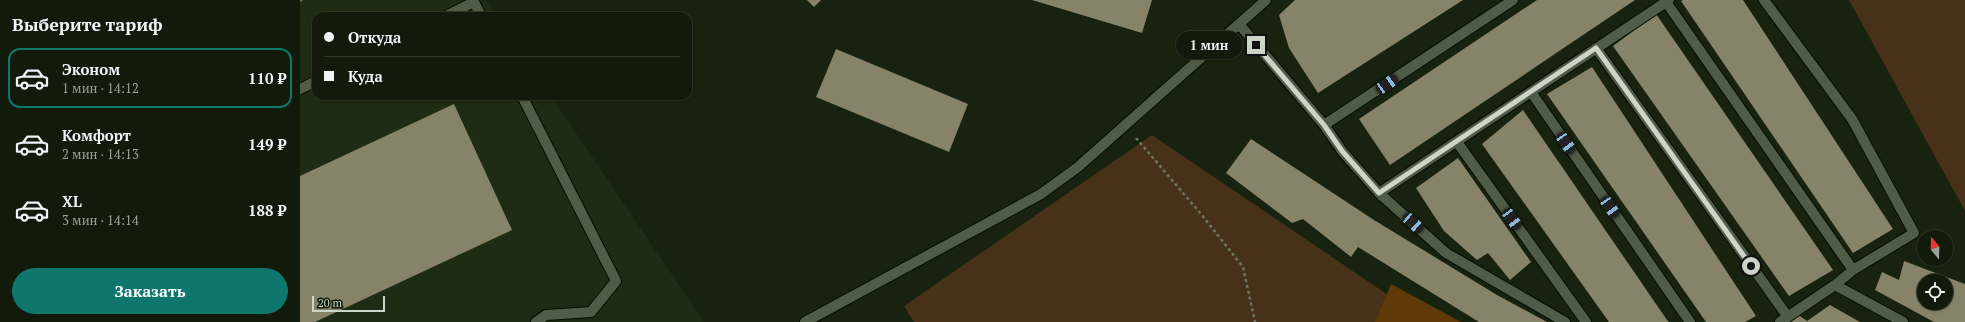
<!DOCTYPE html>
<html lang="ru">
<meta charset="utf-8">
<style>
body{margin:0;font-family:"PT Serif",serif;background:#1e2719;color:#f1f3f6;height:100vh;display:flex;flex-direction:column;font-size:15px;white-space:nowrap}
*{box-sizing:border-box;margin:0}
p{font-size:13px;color:#9ca19d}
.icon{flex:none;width:22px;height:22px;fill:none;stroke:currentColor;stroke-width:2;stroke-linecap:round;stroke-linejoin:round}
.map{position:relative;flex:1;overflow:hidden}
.sheet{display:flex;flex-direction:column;background:#111a0b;width:300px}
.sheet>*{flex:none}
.guide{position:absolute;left:12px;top:12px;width:380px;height:88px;border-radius:12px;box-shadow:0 1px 3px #0004,0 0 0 1px #30382c;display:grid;align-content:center;height:88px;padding:0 12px;background:#111a0b}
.needle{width:26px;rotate:341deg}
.fabs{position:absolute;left:1617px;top:230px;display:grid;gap:8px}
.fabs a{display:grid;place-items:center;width:36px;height:36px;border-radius:50%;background:#111a0b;box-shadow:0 1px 3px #0004,0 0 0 1px #30382c;font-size:20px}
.scale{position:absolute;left:12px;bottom:10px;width:73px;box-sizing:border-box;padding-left:4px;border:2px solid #cdd5c8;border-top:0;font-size:11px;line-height:14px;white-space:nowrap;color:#cdd5c8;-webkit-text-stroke:3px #0e1906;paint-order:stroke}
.end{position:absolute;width:18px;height:18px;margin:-9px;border:5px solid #cdd5c8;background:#111;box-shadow:0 0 0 2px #111}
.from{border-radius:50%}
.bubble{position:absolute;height:28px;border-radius:14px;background:#111a0b;box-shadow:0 1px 3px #0004,0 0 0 1px #30382c;font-size:13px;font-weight:600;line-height:28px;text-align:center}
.car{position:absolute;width:12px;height:24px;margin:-12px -6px;border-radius:5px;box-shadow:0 0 3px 1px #0007;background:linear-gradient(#222 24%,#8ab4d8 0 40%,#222 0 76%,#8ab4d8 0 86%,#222 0)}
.guide b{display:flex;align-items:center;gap:14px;height:38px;font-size:15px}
.guide b+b{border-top:1px solid #30382c}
.guide i{width:10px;height:10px;background:#f1f3f6}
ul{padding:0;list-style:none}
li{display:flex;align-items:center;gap:12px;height:60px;margin:0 8px 6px;padding:0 4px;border:2px solid transparent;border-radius:12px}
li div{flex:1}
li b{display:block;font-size:15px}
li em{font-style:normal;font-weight:600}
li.active{border-color:#0f766e}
li>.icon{width:36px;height:36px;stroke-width:1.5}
h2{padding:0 12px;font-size:18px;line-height:48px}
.primary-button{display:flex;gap:8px;margin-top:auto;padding:8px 12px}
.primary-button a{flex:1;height:46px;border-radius:24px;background:#0f766e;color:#fff;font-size:16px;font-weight:600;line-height:46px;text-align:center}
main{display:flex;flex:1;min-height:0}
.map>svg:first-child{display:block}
</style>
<main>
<section class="sheet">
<h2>Выберите тариф</h2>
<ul>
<li class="active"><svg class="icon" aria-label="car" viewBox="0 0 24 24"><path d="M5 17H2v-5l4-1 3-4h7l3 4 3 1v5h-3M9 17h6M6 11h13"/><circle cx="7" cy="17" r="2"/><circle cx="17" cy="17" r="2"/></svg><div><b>Эконом</b><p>1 мин · 14:12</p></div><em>110 ₽</em></li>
<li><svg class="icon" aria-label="car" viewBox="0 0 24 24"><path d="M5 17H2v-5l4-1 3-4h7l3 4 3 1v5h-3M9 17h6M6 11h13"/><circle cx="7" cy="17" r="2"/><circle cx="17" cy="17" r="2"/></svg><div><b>Комфорт</b><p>2 мин · 14:13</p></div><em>149 ₽</em></li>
<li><svg class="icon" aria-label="car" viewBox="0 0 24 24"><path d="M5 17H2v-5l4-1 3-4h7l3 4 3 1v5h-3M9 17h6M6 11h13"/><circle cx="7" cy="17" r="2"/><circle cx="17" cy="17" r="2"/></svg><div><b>XL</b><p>3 мин · 14:14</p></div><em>188 ₽</em></li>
</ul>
<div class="primary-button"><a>Заказать</a></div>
</section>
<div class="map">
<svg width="1665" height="322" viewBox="0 0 1665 322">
<rect width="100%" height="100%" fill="#17230f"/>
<path fill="#1e2c13" d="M0,0H186L197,16H16V96H251L404,322H0Z"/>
<path fill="#473119" d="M1549,0H1665V211Z
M852,135L1122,318L1118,322H614L604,306Z"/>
<path fill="#5f3a08" d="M1091,284L1161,322H1075Z"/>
<path fill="#878368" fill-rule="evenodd" d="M507,0H521L514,7Z
M732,0H852L842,33Z
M995,0H1163L1018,93L989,48L979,15Z
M1237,0H1335L1090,165L1059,119Z
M1383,0H1443L1593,229L1553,253L1381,1Z
M1356,14L1533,270L1489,296L1313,46Z
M536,49L668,104L649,152L516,97Z
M1292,67L1456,316L1445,322H1406L1247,94Z
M154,104L212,230L15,322H0V176Z
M1223,110L1367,320L1369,322H1309L1182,144Z
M951,139L1074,220L1197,295L1247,322H1179L1058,247L1051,257L1003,219L992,223L926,173Z
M1158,158L1231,262L1210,280L1188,253L1177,260L1144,231L1116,188Z
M1604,261L1665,284V322H1634L1575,290L1582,272L1599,280ZM1624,281H1646V303H1624Z
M1530,305L1560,322H1489L1497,314L1507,321Z"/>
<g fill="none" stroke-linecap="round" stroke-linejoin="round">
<g stroke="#040c00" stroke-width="12">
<path id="minor" d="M173,0L181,16
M1369,0L1366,2L1553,270L1535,285L1603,322
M1464,0L1552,119L1614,233L1553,270
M146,16L174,2
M939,24L1024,125L1042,151L1079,193L1146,253L1265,322
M1296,48L1488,317
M0,89L16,81
M1231,92L1390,322
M222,96L316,281L291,312L246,315L236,322
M1024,125L1213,0
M1157,142L1286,322
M1079,193L1366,2L1365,0
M505,322L741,194L778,167L966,0
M1480,322L1535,285"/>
</g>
<path stroke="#6c7665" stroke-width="2.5" stroke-dasharray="3 3" stroke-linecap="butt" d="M836,138L901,214L943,267L955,322"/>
<use href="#minor" stroke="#505d46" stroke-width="10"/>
<path stroke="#727c6b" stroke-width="3" d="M0,0H1"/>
</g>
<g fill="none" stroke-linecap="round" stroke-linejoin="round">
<path stroke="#cdd5c8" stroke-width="5" d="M956,45L1024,125L1042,151L1079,193L1296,48L1451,266"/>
</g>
</svg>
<div class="fabs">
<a><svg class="needle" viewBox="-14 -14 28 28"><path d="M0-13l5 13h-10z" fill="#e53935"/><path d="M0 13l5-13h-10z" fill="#9ca19d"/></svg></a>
<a><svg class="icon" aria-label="locate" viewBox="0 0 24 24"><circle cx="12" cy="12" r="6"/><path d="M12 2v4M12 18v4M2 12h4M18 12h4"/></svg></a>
</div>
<div class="scale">20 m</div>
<i class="end from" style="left:1451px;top:266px"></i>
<i class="end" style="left:956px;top:45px"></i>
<div class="bubble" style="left:876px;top:31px;width:66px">1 мин</div>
<i class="car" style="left:1087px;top:84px;rotate:56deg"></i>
<i class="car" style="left:1266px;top:143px;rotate:145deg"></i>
<i class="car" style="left:1310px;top:207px;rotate:145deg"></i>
<i class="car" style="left:1212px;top:219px;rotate:144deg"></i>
<i class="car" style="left:1113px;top:223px;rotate:132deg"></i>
<div class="guide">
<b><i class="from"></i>Откуда</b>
<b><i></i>Куда</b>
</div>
</div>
</main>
